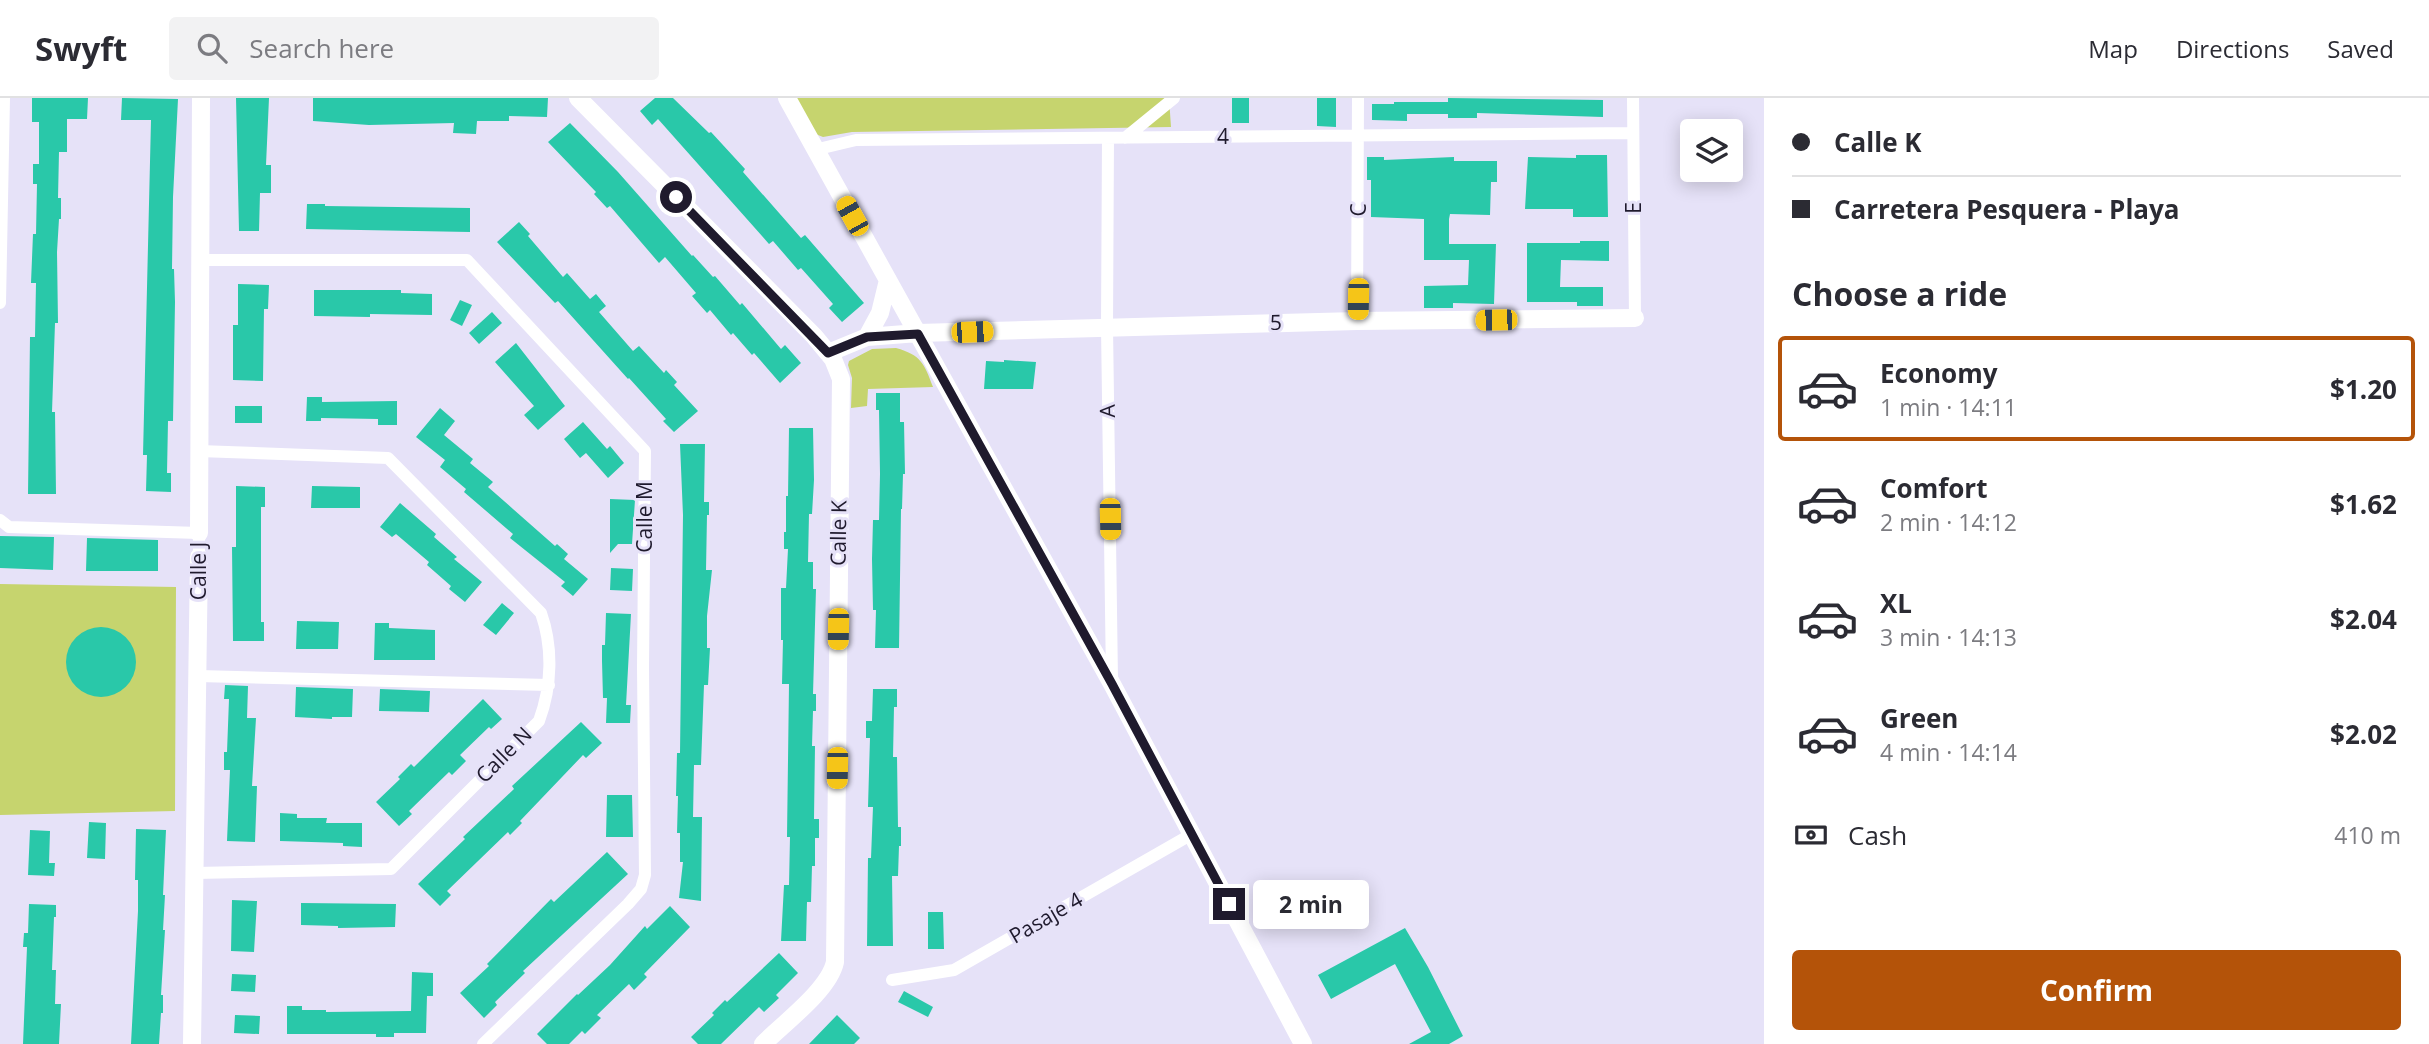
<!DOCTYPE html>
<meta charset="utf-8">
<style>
body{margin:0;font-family:"Open Sans",sans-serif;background:#f2f2f3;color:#2b2b33;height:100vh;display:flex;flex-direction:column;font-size:26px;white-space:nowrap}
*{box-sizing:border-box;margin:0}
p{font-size:23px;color:#7c7c81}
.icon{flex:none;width:38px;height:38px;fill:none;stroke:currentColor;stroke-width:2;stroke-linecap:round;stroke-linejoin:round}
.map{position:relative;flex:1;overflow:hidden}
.details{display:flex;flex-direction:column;background:#fff;width:665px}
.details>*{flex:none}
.top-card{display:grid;align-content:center;height:154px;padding:0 28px;background:#fff}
.buttons{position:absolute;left:1680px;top:21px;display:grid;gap:14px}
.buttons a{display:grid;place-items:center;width:63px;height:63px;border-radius:7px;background:#fff;box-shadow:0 4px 18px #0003;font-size:35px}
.end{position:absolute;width:32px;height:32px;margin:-16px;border:9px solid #1f1a2d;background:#fff;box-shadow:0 0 0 4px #fff}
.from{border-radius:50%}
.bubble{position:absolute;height:49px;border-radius:7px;background:#fff;box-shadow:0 4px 18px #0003;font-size:23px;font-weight:700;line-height:49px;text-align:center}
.car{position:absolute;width:21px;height:42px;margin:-21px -10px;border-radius:9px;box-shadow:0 0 5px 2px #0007;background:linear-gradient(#f5c518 24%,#345 0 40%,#f5c518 0 76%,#345 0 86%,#f5c518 0)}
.top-card b{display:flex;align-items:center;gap:24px;height:66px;font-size:26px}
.top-card b+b{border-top:2px solid #e1e1e2}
.top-card i{width:18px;height:18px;background:#2b2b33}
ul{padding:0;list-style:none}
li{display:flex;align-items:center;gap:21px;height:105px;margin:0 14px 10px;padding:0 14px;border:4px solid transparent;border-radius:7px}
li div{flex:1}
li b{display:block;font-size:26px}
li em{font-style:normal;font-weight:700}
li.on{border-color:#b45309}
li>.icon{width:63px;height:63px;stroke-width:1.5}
h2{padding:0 28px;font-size:32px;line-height:84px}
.pay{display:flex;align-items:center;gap:18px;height:77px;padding:0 28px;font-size:26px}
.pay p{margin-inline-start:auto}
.cta{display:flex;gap:14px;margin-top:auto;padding:14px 28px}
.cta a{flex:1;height:80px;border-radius:7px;background:#b45309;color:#fff;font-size:28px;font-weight:700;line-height:80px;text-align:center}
header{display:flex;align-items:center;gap:42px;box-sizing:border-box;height:98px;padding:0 35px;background:#fff;border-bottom:2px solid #e1e1e2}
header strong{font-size:33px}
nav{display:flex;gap:38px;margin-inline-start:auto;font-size:24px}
.search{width:490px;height:63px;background:#f2f2f3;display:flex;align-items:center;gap:18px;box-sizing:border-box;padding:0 24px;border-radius:7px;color:#7c7c81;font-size:26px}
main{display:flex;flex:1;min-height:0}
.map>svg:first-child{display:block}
</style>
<header>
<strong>Swyft</strong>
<div class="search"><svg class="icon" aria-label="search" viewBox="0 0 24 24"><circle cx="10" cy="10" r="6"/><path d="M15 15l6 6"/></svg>Search here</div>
<nav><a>Map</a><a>Directions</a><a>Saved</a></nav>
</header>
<main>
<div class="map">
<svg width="1764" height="946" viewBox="0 0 1764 946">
<rect width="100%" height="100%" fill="#e6e2f8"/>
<path fill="#c6d46e" d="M796,0H1169L1171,29L852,34L823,39L813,35Z
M896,250C921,257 924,265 933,289L868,291L867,308L851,310L852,280L848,267L849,263L872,251Z
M0,486L176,489L175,713L0,717Z"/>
<path fill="#29c8a9" d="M32,0H88L87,21H67V54H59L58,100H61V121H59L57,154L58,225H55L52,314H55L56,396H28L30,239H35L36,185H31L33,136H36L37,86H33V66H39V24H32Z
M122,0L178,1L173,99L172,171H174L175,204L173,323H168L167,375H171V394L146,393L147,357H143L151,22H121Z
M236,0H269L266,67H271V95H260L259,133H239Z
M313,0H548L547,19L509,18V23H477L476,36L453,35L454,25L369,27L313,23Z
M655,0H673L709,35L711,34L745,71L743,74L801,140L805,137L864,205L842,224L829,210L833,206L801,170L798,172L773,143L769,146L658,21L652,27L640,13Z
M1232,0H1249V25H1232Z
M1317,0H1336V29L1317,28Z
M1448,0L1603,2V19L1477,15V20H1448V16H1407V23L1372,22V6H1394V4H1448Z
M570,25L618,74L692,158L693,157L713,179L715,178L740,207L742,205L781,251L785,247L801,265L780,285L754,255L752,257L733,235L731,237L710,212L707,215L692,198L696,195L665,159L659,165L610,108L607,110L594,96L596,94L548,44Z
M1576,57H1607L1608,119H1573V111H1525L1528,59L1576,60Z
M1367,59H1384V62L1454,59V63H1497V84H1491L1490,117L1450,116L1449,121V146H1496L1494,206L1453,205V210H1424V188L1468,187L1469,162H1424V121L1371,119V82H1367Z
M307,106H325V108L470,110V134L306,131Z
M519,124L530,136L528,138L563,179L567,175L590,201L596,196L606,208L599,214L633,253L639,248L664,275L666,272L677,284L674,287L698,313L674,334L663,323L666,321L629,280L628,281L558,203L555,205L497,144Z
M1580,143H1609V163L1561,162L1560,189H1603V208H1577V204H1527V145H1580Z
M238,186L269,187L268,211H264L263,283L233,282V227H238Z
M314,192H401V195L432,196V217L370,216V219L314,218Z
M460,202L472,207L462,228L450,222Z
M492,214L502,225L479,246L469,235Z
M516,245L565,308L538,332L524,317L534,308L495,264Z
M1004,262L1036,264L1033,291H984L986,263L1004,264Z
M876,295H900V324H904L905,376H903L902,411H901L899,550H875L876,512H873L872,461L873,422H879L880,376L879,312H876Z
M307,299H322V304L397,303V327H378V321L321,320V323H306Z
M235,308H262V325H235Z
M440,310L455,323L444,337L473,361L470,365L493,384L488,389L555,448L557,446L568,456L564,461L588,481L573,498L561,488L565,484L510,440L513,436L464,394L466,391L440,369L445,362L416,339Z
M583,324L607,351L610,348L624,365L608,380L586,355L580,360L564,341Z
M789,330H813L814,382L812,416H809L808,464H813V491H816L813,596H816V613H813L812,648H815L814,721H819V740H815V768H812L811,804H807L806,843H781L784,787H789L790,739H787L789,586H782L783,542H781V490H786L788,451H784V434H786V398H788Z
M680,346H705L704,404H709V417H707L706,472H712L707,518V550H710L708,587H704L701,667H694L693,719H702L701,803L679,800L683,764H680V735H677L678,698H676L677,655H680L683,417Z
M236,388L265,389V409H261V524H264V543H233L232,449H236Z
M312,388L360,389V410H311Z
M610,401L635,402L632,446H618L610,455Z
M400,405L436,436L434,439L457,459L454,461L482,484L465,504L449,491L451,488L427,467L429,464L396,436L392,439L380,429Z
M0,438L54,439L53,472L0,470Z
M87,440L158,442V473H86Z
M611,470L633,471L632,493L610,492Z
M502,505L514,515L496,537L483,527Z
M606,515L631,516L626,607H631L630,625H606L607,600H603L602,563V547H605Z
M297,523L339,524L338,551H296Z
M375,525H389V530L435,532V562H374Z
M66 564a35 35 0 1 1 70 0a35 35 0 1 1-70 0Z
M225,587L248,588L247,620H256L252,688H257L255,744L227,743L230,672H224V654H227L229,601H224Z
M296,589L353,591L352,619H332V621L295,619Z
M380,591L430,593L429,614L379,613Z
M873,591H897V609H894L893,659H897L898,729H901V748H899L898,778H892L893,848H867L868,760H871L873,709H868L870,640H866V623H872Z
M483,601L502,621L491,631L489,629L460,657L466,663L452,677L449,674L409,713L412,716L399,728L376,704L400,681L398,679L411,666L414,669Z
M581,624L602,645L586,660L583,657L520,723L522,725L510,737L508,734L447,793L451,797L440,808L418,786L465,741L463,739L514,691L512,688Z
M607,697H632L633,739H606Z
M280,715L297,716V720H327L326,725H362V749L343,748V745L280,743Z
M89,724L106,725L105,761L87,760Z
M136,731L166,732L163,797H165L163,832H165L161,897H163V915H161L159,946H131L138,813V782H135Z
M30,732L50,733L49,765H55L54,778L28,777Z
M607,754L628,776L523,873L525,875L495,904L497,907L484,920L460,895L489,868L487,866L551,801L554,804Z
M232,802L257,803L254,854L231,853Z
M301,805L396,806L395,829L338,830V828L301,827Z
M29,806L56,807V819H54L52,872H56L55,906H61L59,946H23L27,849H23L24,835H28Z
M670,808L690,829L644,876L647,879L634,892L629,886L597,917L601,920L585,936L582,933L569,946H547L537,936L577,896L578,897L610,867L645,828L647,831Z
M928,814H943L944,851H928Z
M1405,830L1428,869L1463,938L1449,946H1409L1431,934L1395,866L1331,901L1318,877Z
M779,855L798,875L776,897L779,900L764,914L759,909L721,946H698L691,939L714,917L712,915L725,902L727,904Z
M412,874L433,875V898H427L426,935H394V939H376V936H287V908H302V912H326V914L411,913Z
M232,876L256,877L255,894L231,893Z
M904,893L933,909L928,919L898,904Z
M235,917L260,918L259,936L234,935Z
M837,917L860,940L854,946H809Z"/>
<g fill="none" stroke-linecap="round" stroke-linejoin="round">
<path stroke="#fff" stroke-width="12" d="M1633,0L1635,220
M1108,40L1107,229L1112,582
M1125,40L1174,0
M814,52L856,42L1633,35
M200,162H467L645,353L643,569L645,777L641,791L628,806L483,946
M0,205L4,0
M1357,223L1358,0
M0,422L9,429L199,435V459
M198,578L549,587
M195,775L391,771L539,623C552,588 553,549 541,515L388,360L199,353
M892,882L954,872L1192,736"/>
<path stroke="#fff" stroke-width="18" d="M578,0L814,238L833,261L841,281L835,864C829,892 784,925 763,946
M787,0L1112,586L1303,946
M867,239L880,215L888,182
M828,255L867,239L918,235L1357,223L1635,220
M199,435L201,0
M192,946L199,459"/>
</g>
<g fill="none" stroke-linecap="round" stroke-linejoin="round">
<path stroke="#1f1a2d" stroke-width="9" d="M676,99L828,255L867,239L918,236L1112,586L1229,806"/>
</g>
<g text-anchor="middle" stroke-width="6" stroke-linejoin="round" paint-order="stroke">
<g font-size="21" fill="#1f1a2d" stroke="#e6e2f8">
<text x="1223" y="46">4</text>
<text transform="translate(1634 110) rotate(-90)" y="7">E</text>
<text transform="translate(1359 112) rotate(-90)" y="7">C</text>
<text transform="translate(1276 225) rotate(-1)" y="7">5</text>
<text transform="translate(1108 313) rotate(-91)" y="7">A</text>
<text transform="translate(645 419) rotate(-90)" y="7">Calle M</text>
<text transform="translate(839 435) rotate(-89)" y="7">Calle K</text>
<text transform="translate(199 473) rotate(-90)" y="7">Calle J</text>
<text transform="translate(504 657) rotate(-45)" y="7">Calle N</text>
<text transform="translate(1046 820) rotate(-30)" y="7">Pasaje 4</text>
</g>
</g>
</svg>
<div class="buttons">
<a><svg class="icon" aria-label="layers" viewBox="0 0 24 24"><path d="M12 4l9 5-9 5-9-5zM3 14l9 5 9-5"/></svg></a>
</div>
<i class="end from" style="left:676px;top:99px"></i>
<i class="end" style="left:1229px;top:806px"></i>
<div class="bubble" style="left:1253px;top:782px;width:116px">2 min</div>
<i class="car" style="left:852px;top:118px;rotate:331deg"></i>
<i class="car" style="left:1358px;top:201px;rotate:181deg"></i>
<i class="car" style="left:1496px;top:222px;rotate:269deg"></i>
<i class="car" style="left:972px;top:234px;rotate:88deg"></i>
<i class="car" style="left:1110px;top:421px;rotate:179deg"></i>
<i class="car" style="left:838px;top:531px;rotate:181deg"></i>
<i class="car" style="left:837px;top:670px;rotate:181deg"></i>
</div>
<section class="details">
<div class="top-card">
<b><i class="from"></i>Calle K</b>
<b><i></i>Carretera Pesquera - Playa</b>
</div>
<h2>Choose a ride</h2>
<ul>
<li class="on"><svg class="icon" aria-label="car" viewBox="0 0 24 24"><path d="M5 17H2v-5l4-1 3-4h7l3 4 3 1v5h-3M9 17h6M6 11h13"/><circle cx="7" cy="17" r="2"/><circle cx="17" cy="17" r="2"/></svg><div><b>Economy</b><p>1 min · 14:11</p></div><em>$1.20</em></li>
<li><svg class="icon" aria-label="car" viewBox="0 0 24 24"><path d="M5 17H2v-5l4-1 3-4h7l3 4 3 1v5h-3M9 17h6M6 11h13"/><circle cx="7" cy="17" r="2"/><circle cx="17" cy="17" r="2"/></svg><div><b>Comfort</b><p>2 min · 14:12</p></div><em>$1.62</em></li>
<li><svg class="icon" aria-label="car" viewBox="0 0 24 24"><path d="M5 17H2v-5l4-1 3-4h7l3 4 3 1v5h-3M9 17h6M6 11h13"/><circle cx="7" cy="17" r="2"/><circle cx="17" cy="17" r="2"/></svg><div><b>XL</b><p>3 min · 14:13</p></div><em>$2.04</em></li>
<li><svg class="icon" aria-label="car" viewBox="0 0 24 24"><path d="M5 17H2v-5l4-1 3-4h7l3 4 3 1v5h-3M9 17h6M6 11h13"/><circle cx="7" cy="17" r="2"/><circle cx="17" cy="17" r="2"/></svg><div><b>Green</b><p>4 min · 14:14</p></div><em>$2.02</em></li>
</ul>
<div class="pay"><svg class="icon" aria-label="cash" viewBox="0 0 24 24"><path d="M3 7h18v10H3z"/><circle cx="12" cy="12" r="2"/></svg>Cash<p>410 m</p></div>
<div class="cta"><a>Confirm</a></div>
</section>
</main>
